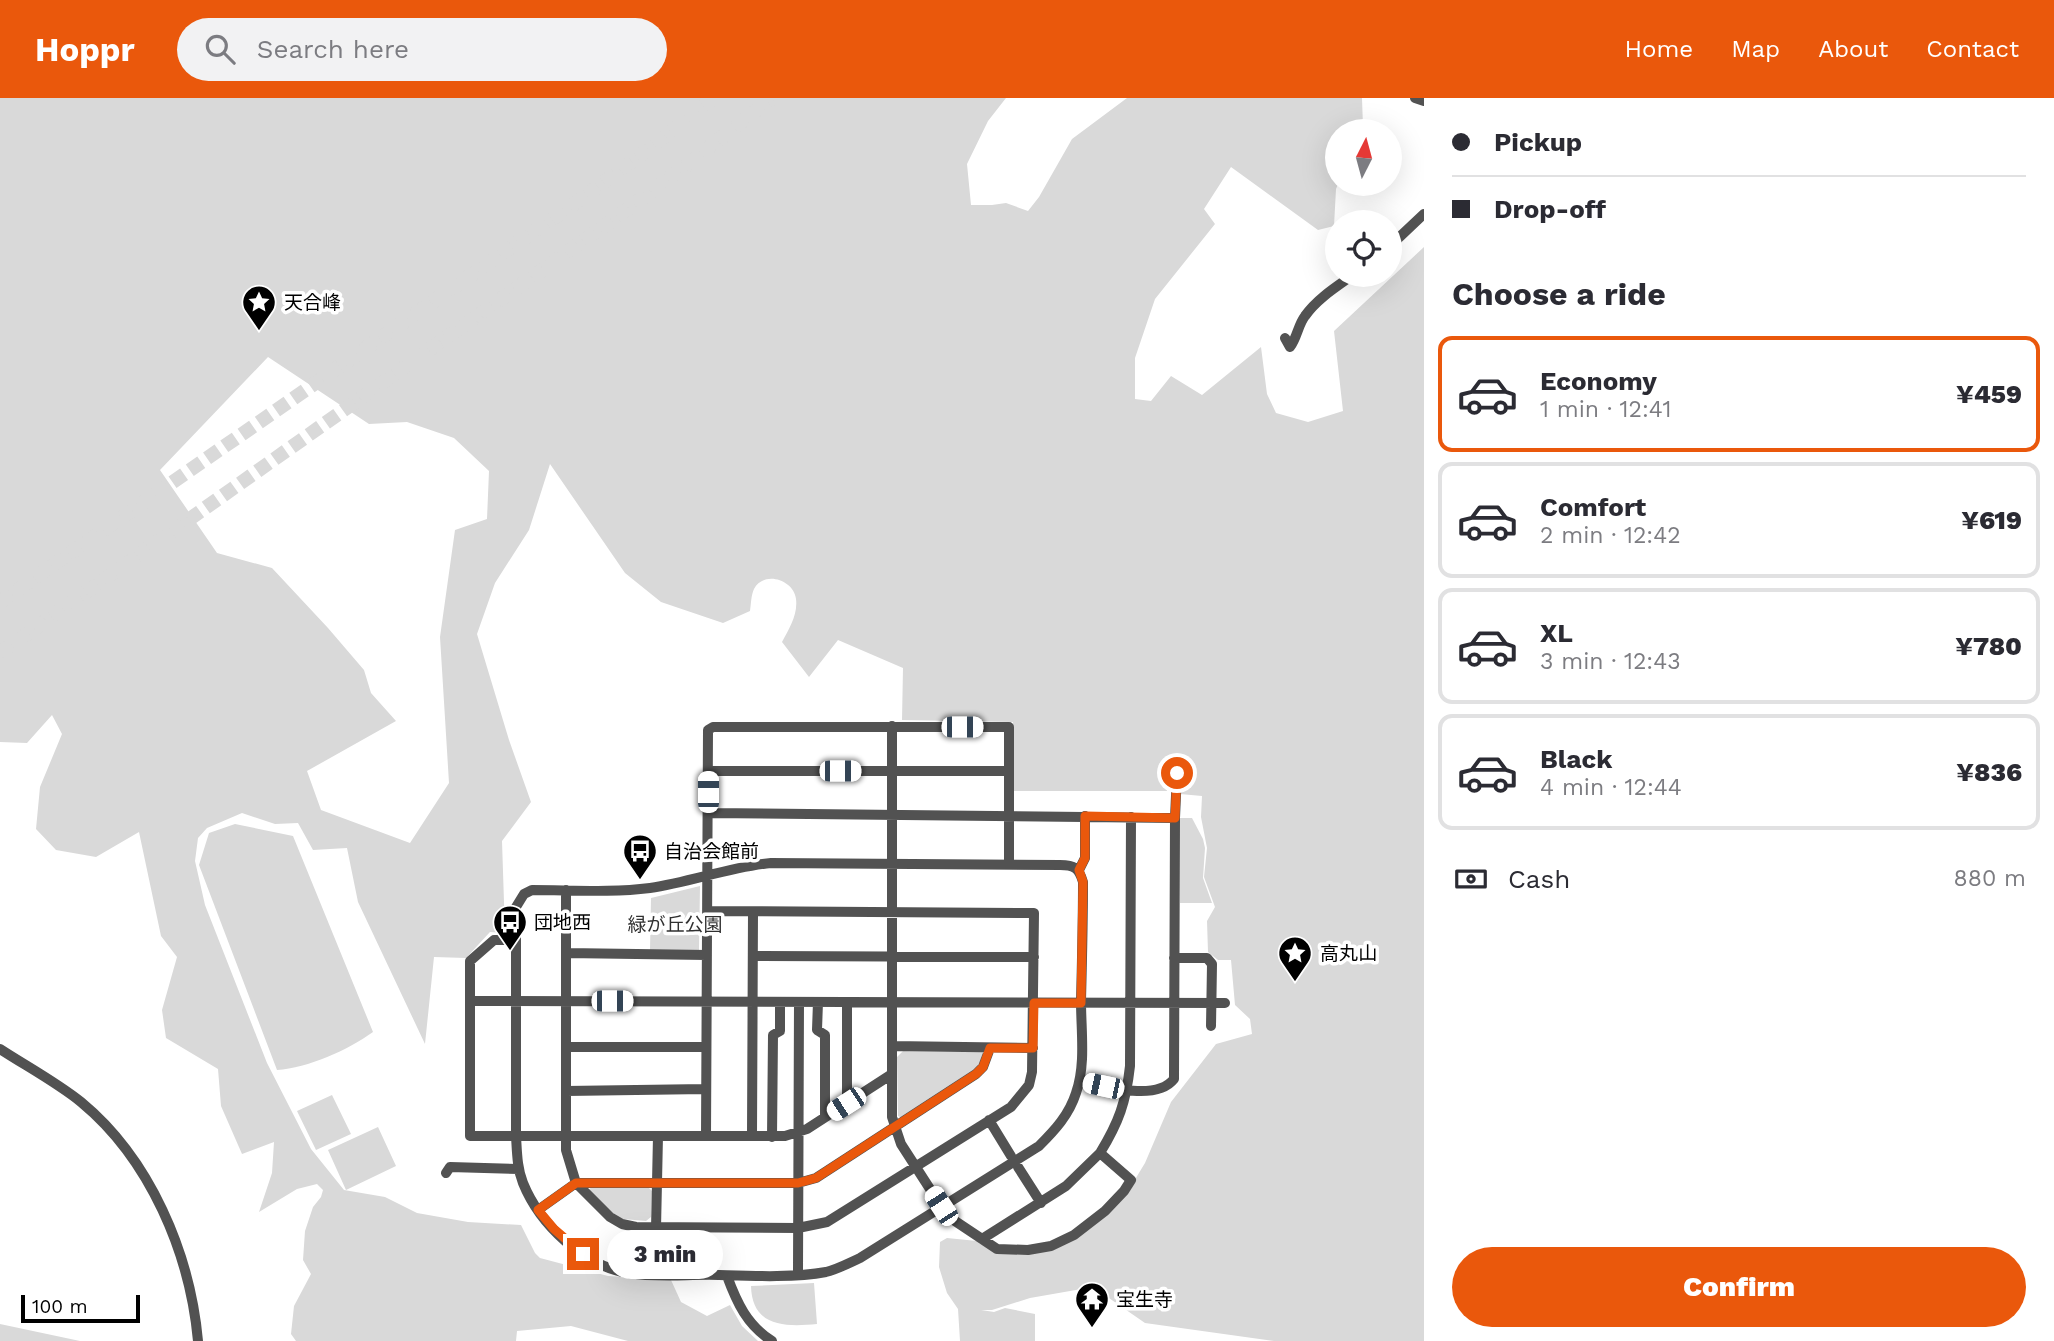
<!DOCTYPE html>
<meta charset="utf-8">
<style>
body{margin:0;font-family:"Work Sans","Noto Sans JP",sans-serif;background:#f2f2f3;color:#2b2b33;height:100vh;display:flex;flex-direction:column;font-size:26px;white-space:nowrap}
*{box-sizing:border-box;margin:0}
p{font-size:23px;color:#7c7c81}
.icon{flex:none;width:38px;height:38px;fill:none;stroke:currentColor;stroke-width:2;stroke-linecap:round;stroke-linejoin:round}
.map{position:relative;flex:1;overflow:hidden}
.side{display:flex;flex-direction:column;background:#fff;width:630px}
.side>*{flex:none}
.banner{display:grid;align-content:center;height:154px;padding:0 28px;background:#fff}
.needle{width:46px;rotate:6deg}
.tools{position:absolute;left:1325px;top:21px;display:grid;gap:14px}
.tools a{display:grid;place-items:center;width:77px;height:77px;border-radius:50%;background:#fff;box-shadow:0 7px 28px #0002;font-size:35px}
.scale{position:absolute;left:21px;bottom:18px;width:119px;box-sizing:border-box;padding-left:7px;border:4px solid #000;border-top:0;font-size:19px;line-height:24px;white-space:nowrap;color:#000;-webkit-text-stroke:5px #fff;paint-order:stroke}
.end{position:absolute;width:32px;height:32px;margin:-16px;border:9px solid #ea580c;background:#fff;box-shadow:0 0 0 4px #fff}
.from{border-radius:50%}
.bubble{position:absolute;height:49px;border-radius:24px;background:#fff;box-shadow:0 7px 28px #0002;font-size:23px;font-weight:800;line-height:49px;text-align:center}
.car{position:absolute;width:21px;height:42px;margin:-21px -10px;border-radius:9px;box-shadow:0 0 5px 2px #0007;background:linear-gradient(#fff 24%,#345 0 40%,#fff 0 76%,#345 0 86%,#fff 0)}
.banner b{display:flex;align-items:center;gap:24px;height:66px;font-size:26px}
.banner b+b{border-top:2px solid #e1e1e2}
.banner i{width:18px;height:18px;background:#2b2b33}
ul{padding:0;list-style:none}
li{display:flex;align-items:center;gap:21px;height:116px;margin:0 14px 10px;padding:0 14px;border:4px solid #e1e1e2;border-radius:14px}
li div{flex:1}
li b{display:block;font-size:26px}
li em{font-style:normal;font-weight:800}
li.on{border-color:#ea580c}
li>.icon{width:63px;height:63px;stroke-width:1.5}
h2{padding:0 28px;font-size:32px;line-height:84px}
.pay{display:flex;align-items:center;gap:18px;height:77px;padding:0 28px;font-size:26px}
.pay p{margin-inline-start:auto}
.action{display:flex;gap:14px;margin-top:auto;padding:14px 28px}
.action a{flex:1;height:80px;border-radius:42px;background:#ea580c;color:#fff;font-size:28px;font-weight:800;line-height:80px;text-align:center}
header{display:flex;align-items:center;gap:42px;box-sizing:border-box;height:98px;padding:0 35px;background:#ea580c;color:#fff}
header strong{font-size:33px}
nav{display:flex;gap:38px;margin-inline-start:auto;font-size:24px}
.search{width:490px;height:63px;background:#f2f2f3;display:flex;align-items:center;gap:18px;box-sizing:border-box;padding:0 24px;border-radius:38px;color:#7c7c81;font-size:26px}
main{display:flex;flex:1;min-height:0}
.map>svg:first-child{display:block}
</style>
<header>
<strong>Hoppr</strong>
<div class="search"><svg class="icon" aria-label="search" viewBox="0 0 24 24"><circle cx="10" cy="10" r="6"/><path d="M15 15l6 6"/></svg>Search here</div>
<nav><a>Home</a><a>Map</a><a>About</a><a>Contact</a></nav>
</header>
<main>
<div class="map">
<svg width="1424" height="1243" viewBox="0 0 1424 1243">
<rect width="100%" height="100%" fill="#fff"/>
<path fill="#d9d9d9" fill-rule="evenodd" d="M0,0H1006L988,23L967,66L971,107H992L1006,105L1028,113L1039,99L1072,41L1127,0H1362L1363,29L1362,33H1337L1338,86L1336,91L1334,128L1318,132L1231,69L1204,111L1215,126L1155,201L1135,260V301L1151,303L1171,278L1202,297L1261,249L1267,296L1276,315L1308,324L1343,313L1334,233L1424,149V1243H1274L1145,1225L1093,1189L1030,1200L992,1212H981L994,1214L1005,1210L1035,1216V1243H960L958,1211L947,1195L939,1169L940,1144L947,1140L977,1143L998,1156L1054,1151L1125,1098L1145,1065L1171,1004L1216,946L1252,936L1250,921L1235,907L1231,862H1218L1208,854L1207,823L1215,809L1204,779L1207,750L1201,719L1202,698L1180,696V676L1168,671L1167,693H1014L1013,624L902,622L903,570L838,542L809,579L782,544C789,531 798,517 796,501C794,482 764,472 754,491C751,497 751,507 750,513L723,525L661,504L625,475L550,366L529,432L495,485L477,536L509,642L531,704L502,743L505,835L490,834L466,860L434,859L425,946L358,804L347,750L313,752L298,725L275,726L242,715L207,730L198,740L195,763L205,807L267,965L311,1051L344,1092L385,1099L417,1115L468,1124L521,1127L535,1155L540,1160L608,1178L671,1182L681,1204L707,1218L730,1207L742,1228L758,1243H628L571,1228L517,1233L516,1243H296L291,1236L294,1208L311,1176L303,1162L305,1133L313,1109L321,1099L323,1092L317,1086L297,1091L259,1114L272,1075L274,1044L242,1056L221,1008L218,971L166,940L162,912L177,859L161,838L139,734L96,759L56,752L36,731L40,689L62,636L52,617L27,645L0,644ZM268,259L369,326L407,324L454,340L489,373L487,421L455,432L440,539L449,685L410,745L321,712L307,673L396,623L371,595L364,572L328,530L272,470L217,455L160,372Z
M1179,720H1192L1203,741L1205,750L1203,780L1212,805H1180Z
M235,726L293,738L373,934C348,952 308,970 277,972L199,767L209,735Z
M700,788L699,852H650L651,800Z
M903,953L983,954L979,967L972,974L902,1020L898,1018L897,959Z
M332,997L351,1036L316,1052L297,1013Z
M378,1029L396,1068L346,1092L328,1052Z
M592,1088L648,1089L652,1093L651,1119L646,1123L623,1121L617,1119L589,1092Z
M814,1185L817,1226C785,1229 752,1229 751,1188Z
M0,1226L80,1243H81H0Z"/>
<g fill="none" stroke-linecap="round" stroke-linejoin="round">
<path stroke="#d9d9d9" stroke-width="14" stroke-dasharray="14 7" stroke-linecap="butt" d="M0,504L588,96L663,40L713,0
M0,555L610,124L684,69L772,0"/>
<path stroke="#525252" stroke-width="10" d="M1415,0L1424,3
M1390,148L1424,116
M1285,240L1290,249C1297,240 1298,227 1305,218C1317,201 1336,189 1353,177
M892,628V1019L901,1046L941,1108L955,1123L997,1151L1028,1152L1051,1148L1074,1137L1105,1113L1124,1093L1131,1082L1100,1055C1119,1024 1126,1004 1130,968L1131,719
M708,673H1009
M708,715L1175,720L1174,981C1156,1004 1105,988 1080,983
M1175,720L1177,675
M771,765L1060,767C1074,767 1079,770 1083,784C1083,824 1082,863 1081,903C1081,933 1086,967 1076,995C1069,1017 1055,1032 1039,1048L860,1160C849,1165 838,1171 826,1174C794,1180 751,1178 719,1177C689,1176 658,1180 628,1175C584,1168 540,1127 523,1085C517,1070 517,1054 516,1038V809L524,796L532,792C571,792 611,795 650,790C691,784 730,769 771,765Z
M1079,772L1085,760V718
M566,792V1052L576,1085L610,1119L622,1126L636,1129L798,1130L827,1124L1011,1009L1029,987L1032,974L1034,815L707,813
M566,855L707,857
M753,858L1034,859
M1174,860H1207L1212,866L1211,928
M470,903V863L494,842H516
M818,904L817,932L825,937V1019
M892,948L1033,950
M566,949H706
M0,951C26,968 56,984 81,1004C150,1061 190,1155 198,1243
M892,976L807,1031L785,1038H470V903L1225,905
M566,993L706,991
M847,1006V904
M989,1022L1011,1058
M706,1038L708,632L713,629H1009V766
M752,1038L753,814
M772,1039L773,937L780,933V904
M1018,1069L1041,1105
M446,1075L450,1069L519,1071
M538,1112L576,1085H798L816,1080L976,976L983,969L990,950
M982,1141L1066,1088L1100,1055
M798,1176L799,904
M655,1177L658,1038
M727,1178C737,1205 747,1227 772,1243"/>
</g>
<g fill="none" stroke-linecap="round" stroke-linejoin="round">
<path stroke="#ea580c" stroke-width="9" d="M583,1156L554,1131L538,1112L576,1085H798L816,1080L976,976L983,969L990,950H1033L1034,905H1081L1083,784L1079,772L1085,760V718L1175,720L1177,675"/>
</g>
<defs>
<g id="sight-pin" transform="scale(1.75)"><path d="M0 17L-7.5 6A9.5 9.5 0 1 1 7.5 6Z" fill="#000" stroke="#fff"/><path d="M0-6L1.8-2.2L6-1.7L2.9 1.2L3.7 5.4L0 3.3L-3.7 5.4L-2.9 1.2L-6-1.7L-1.8-2.2Z" fill="#fff"/></g>
<g id="bus-pin" transform="scale(1.75)"><path d="M0 17L-7.5 6A9.5 9.5 0 1 1 7.5 6Z" fill="#000" stroke="#fff"/><path d="M-5-6H5V4H4V6H2V4H-2V6H-4V4H-5ZM-3.5-4V0h7V-4ZM-3.5 1.2v1.5H-2V1.2ZM2 1.2v1.5H3.5V1.2Z" fill="#fff"/></g>
<g id="temple-pin" transform="scale(1.75)"><path d="M0 17L-7.5 6A9.5 9.5 0 1 1 7.5 6Z" fill="#000" stroke="#fff"/><path d="M0-6L5-2H3V0L6.5 2.5H4V6H1.5V3h-3V6H-4V2.5H-6.5L-3 0V-2H-5Z" fill="#fff"/></g>
</defs>
<g fill-rule="evenodd">
<use href="#sight-pin" x="259" y="204"/>
<use href="#bus-pin" x="640" y="753"/>
<use href="#bus-pin" x="510" y="824"/>
<use href="#sight-pin" x="1295" y="855"/>
<use href="#temple-pin" x="1092" y="1201"/>
</g>
<g text-anchor="middle" stroke-width="7" stroke-linejoin="round" paint-order="stroke">
<g font-size="19" fill="#000" stroke="#fff" text-anchor="start">
<text x="284" y="211">天合峰</text>
<text x="664" y="760">自治会館前</text>
<text x="534" y="831">団地西</text>
<text x="1320" y="862">高丸山</text>
<text x="1116" y="1208">宝生寺</text>
</g>
<g font-size="19" fill="#303030" stroke="#fff">
<text x="675" y="833">緑が丘公園</text>
</g>
</g>
</svg>
<div class="tools">
<a><svg class="needle" viewBox="-14 -14 28 28"><path d="M0-13l5 13h-10z" fill="#e53935"/><path d="M0 13l5-13h-10z" fill="#7c7c81"/></svg></a>
<a><svg class="icon" aria-label="locate" viewBox="0 0 24 24"><circle cx="12" cy="12" r="6"/><path d="M12 2v4M12 18v4M2 12h4M18 12h4"/></svg></a>
</div>
<div class="scale">100 m</div>
<i class="end from" style="left:1177px;top:675px"></i>
<i class="end" style="left:583px;top:1156px"></i>
<div class="bubble" style="left:607px;top:1132px;width:116px">3 min</div>
<i class="car" style="left:962px;top:629px;rotate:90deg"></i>
<i class="car" style="left:840px;top:673px;rotate:90deg"></i>
<i class="car" style="left:708px;top:694px;rotate:0deg"></i>
<i class="car" style="left:612px;top:903px;rotate:90deg"></i>
<i class="car" style="left:1103px;top:988px;rotate:282deg"></i>
<i class="car" style="left:846px;top:1006px;rotate:237deg"></i>
<i class="car" style="left:941px;top:1108px;rotate:327deg"></i>
</div>
<section class="side">
<div class="banner">
<b><i class="from"></i>Pickup</b>
<b><i></i>Drop-off</b>
</div>
<h2>Choose a ride</h2>
<ul>
<li class="on"><svg class="icon" aria-label="car" viewBox="0 0 24 24"><path d="M5 17H2v-5l4-1 3-4h7l3 4 3 1v5h-3M9 17h6M6 11h13"/><circle cx="7" cy="17" r="2"/><circle cx="17" cy="17" r="2"/></svg><div><b>Economy</b><p>1 min · 12:41</p></div><em>¥459</em></li>
<li><svg class="icon" aria-label="car" viewBox="0 0 24 24"><path d="M5 17H2v-5l4-1 3-4h7l3 4 3 1v5h-3M9 17h6M6 11h13"/><circle cx="7" cy="17" r="2"/><circle cx="17" cy="17" r="2"/></svg><div><b>Comfort</b><p>2 min · 12:42</p></div><em>¥619</em></li>
<li><svg class="icon" aria-label="car" viewBox="0 0 24 24"><path d="M5 17H2v-5l4-1 3-4h7l3 4 3 1v5h-3M9 17h6M6 11h13"/><circle cx="7" cy="17" r="2"/><circle cx="17" cy="17" r="2"/></svg><div><b>XL</b><p>3 min · 12:43</p></div><em>¥780</em></li>
<li><svg class="icon" aria-label="car" viewBox="0 0 24 24"><path d="M5 17H2v-5l4-1 3-4h7l3 4 3 1v5h-3M9 17h6M6 11h13"/><circle cx="7" cy="17" r="2"/><circle cx="17" cy="17" r="2"/></svg><div><b>Black</b><p>4 min · 12:44</p></div><em>¥836</em></li>
</ul>
<div class="pay"><svg class="icon" aria-label="cash" viewBox="0 0 24 24"><path d="M3 7h18v10H3z"/><circle cx="12" cy="12" r="2"/></svg>Cash<p>880 m</p></div>
<div class="action"><a>Confirm</a></div>
</section>
</main>
